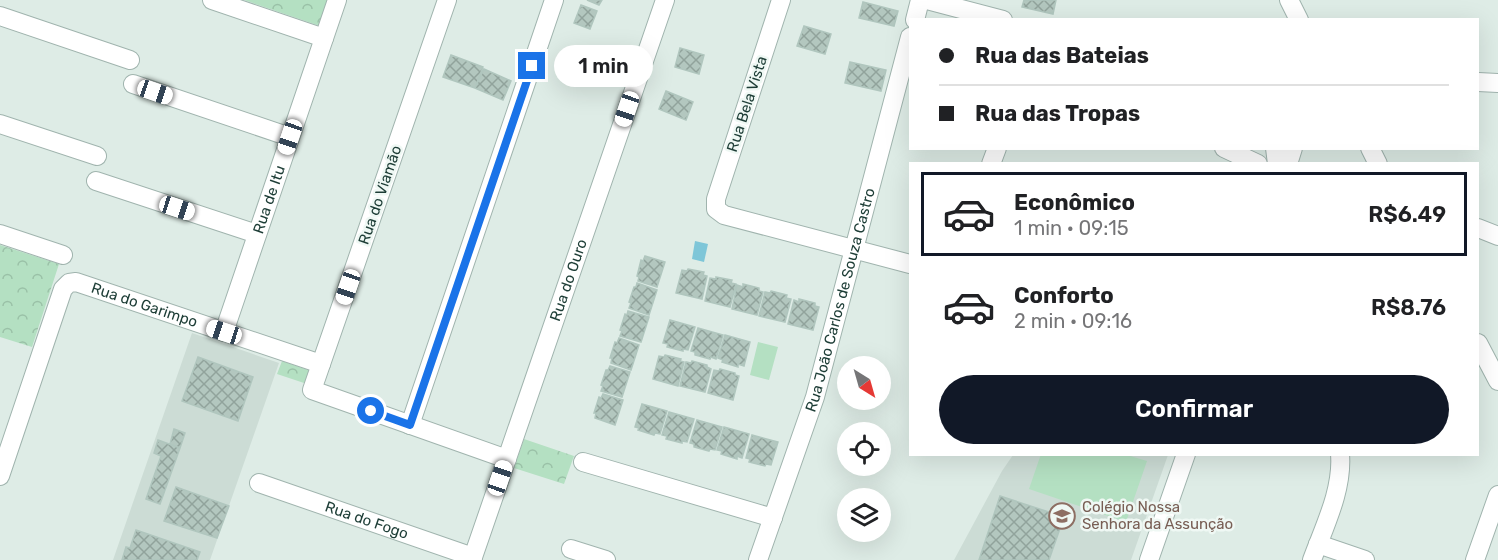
<!DOCTYPE html>
<html lang="pt">
<meta charset="utf-8">
<style>
body{margin:0;font-family:Rubik,sans-serif;background:#f6f6f6;color:#202124;height:100vh;display:flex;flex-direction:column;font-size:22px;white-space:nowrap}
*{box-sizing:border-box;margin:0}
p{font-size:20px;color:#757577}
.icon{flex:none;width:33px;height:33px;fill:none;stroke:currentColor;stroke-width:2;stroke-linecap:round;stroke-linejoin:round}
.map{position:relative;flex:1;overflow:hidden}
.panel{position:absolute;left:909px;top:162px;width:570px;height:294px;display:flex;flex-direction:column;background:#fff;border-radius:0px;box-shadow:0 6px 24px #0002}
.panel>*{flex:none}
.banner{position:absolute;left:909px;top:18px;width:570px;height:132px;border-radius:0px;box-shadow:0 6px 24px #0002;display:grid;align-content:center;height:132px;padding:0 30px;background:#fff}
.needle{width:39px;rotate:143deg}
.fabs{position:absolute;left:837px;top:356px;display:grid;gap:12px}
.fabs a{display:grid;place-items:center;width:54px;height:54px;border-radius:50%;background:#fff;box-shadow:0 6px 24px #0002;font-size:30px}
.end{position:absolute;width:27px;height:27px;margin:-14px;border:8px solid #1a73e8;background:#fff;box-shadow:0 0 0 3px #fff}
.from{border-radius:50%}
.bubble{position:absolute;height:42px;border-radius:21px;background:#fff;box-shadow:0 6px 24px #0002;font-size:20px;font-weight:600;line-height:42px;text-align:center}
.car{position:absolute;width:18px;height:36px;margin:-18px -9px;border-radius:8px;box-shadow:0 0 4px 2px #0007;background:linear-gradient(#fff 24%,#345 0 40%,#fff 0 76%,#345 0 86%,#fff 0)}
.banner b{display:flex;align-items:center;gap:21px;height:57px;font-size:22px}
.banner b+b{border-top:2px solid #e0e0e0}
.banner i{width:15px;height:15px;background:#202124}
ul{padding:10px 0 0;list-style:none}
li{display:flex;align-items:center;gap:18px;height:84px;margin:0 12px 9px;padding:0 18px;border:3px solid transparent;border-radius:0px}
li div{flex:1}
li b{display:block;font-size:22px}
li em{font-style:normal;font-weight:600}
li.current{border-color:#111827}
li>.icon{width:54px;height:54px;stroke-width:1.5}
.action{display:flex;gap:12px;margin-top:auto;padding:12px 30px}
.action a{flex:1;height:69px;border-radius:36px;background:#111827;color:#fff;font-size:24px;font-weight:600;line-height:69px;text-align:center}
.map>svg:first-child{display:block}
</style>
<div class="map">
<svg width="1498" height="560" viewBox="0 0 1498 560">
<defs>
<pattern id="park-crowns" width="20" height="18" patternUnits="userSpaceOnUse" patternTransform="scale(1.5)"><rect width="20" height="18" fill="#b4e0c2"/><path d="M2 6a3 3 0 1 1 6 0M12 15a3 3 0 1 1 6 0" fill="none" stroke="#9ac1a7"/></pattern>
<pattern id="building-cross-hatch" width="8" height="8" patternUnits="userSpaceOnUse" patternTransform="scale(1.5)"><rect width="8" height="8" fill="#b3c7bf"/><path d="M0 0l8 8M0 8l8-8" fill="none" stroke="#91a39c"/></pattern>
</defs>
<rect width="100%" height="100%" fill="#deece6"/>
<path fill="#ccdcd5" d="M192,333L279,363L210,560H113Z
M1013,455H1168L1131,560H954L1002,471Z"/>
<path fill="url(#park-crowns)" d="M244,0H329L320,26Z
M0,245L59,264L32,347L0,337Z
M282,361L311,371L307,384L277,374Z
M524,439L574,456L564,484L514,468Z"/>
<path fill="#b4e0c2" d="M758,342L778,347L769,380L750,375Z
M1041,454L1127,455L1147,461L1126,522L1029,489Z"/>
<path fill="#7ec6d8" d="M695,241L708,244L704,262L692,259Z"/>
<path fill="url(#building-cross-hatch)" stroke="#b0c6be" stroke-width="1.5" d="M587,0H602L599,5Z
M1024,0H1056L1053,14L1022,7Z
M863,2L898,11L894,26L859,18Z
M581,5L597,11L590,29L574,23Z
M804,26L831,34L825,54L797,46Z
M680,48L704,55L699,74L675,67Z
M451,55L483,67L475,88L443,77Z
M850,62L886,70L881,91L845,83Z
M484,69L511,81L503,100L475,88Z
M666,91L693,102L686,120L659,109Z
M645,256L665,262L657,287L638,281L639,277L637,276L641,260L643,261Z
M688,269L704,272L703,275L707,276L702,299L676,293L682,270L687,271Z
M716,277L732,280L731,283L736,284L730,307L705,301L710,278L716,279Z
M637,283L657,290L649,315L629,308L631,303L629,302L634,287H636Z
M743,284L759,288V291L763,292L757,315L732,309L737,285L743,287Z
M771,291L787,295L786,298L791,299L785,322L759,316L765,292L770,293Z
M799,299L815,303V306L819,307L813,330L788,324L794,300L799,302Z
M628,311L649,317L641,342L620,336L622,331L620,330L625,314L627,315Z
M670,320L695,327L688,350L683,349V351L667,347L668,344L663,343Z
M698,328L723,335L716,359L711,357L710,359L695,355V352L691,351Z
M725,335L750,342L744,366L738,364V367L722,362L723,360L718,358Z
M619,338L639,345L631,370L611,363L612,358H610L615,342L617,343Z
M665,355L681,359L680,361L684,362L678,386L653,379L659,356L664,357Z
M198,357L253,377L238,421L182,401Z
M692,361L707,365V367L711,369L705,392L680,386L686,362L691,363Z
M610,366L630,372L622,397L601,391L603,386L601,385L606,370H608Z
M720,369L735,373V375L739,376L733,400L708,393L714,370L719,371Z
M603,394L623,400L615,425L595,418L596,413H594L599,397L601,398Z
M642,404L667,411L660,434L655,433L654,435L638,430L639,428L635,427Z
M669,412L694,419L687,442L682,441V443L666,439L667,436L662,435Z
M697,420L722,427L715,450L710,449L709,451L694,447V444L690,443Z
M724,427L749,434L742,458L737,456V459L721,454L722,451L717,450Z
M174,429L185,433L180,448L170,444Z
M752,435L778,442L771,465L766,464L765,466L749,462L750,459L746,458Z
M158,440L180,448L160,504L146,499L161,456L154,453Z
M176,487L229,506L217,538L164,521Z
M1000,496L1064,517L1049,560H979Z
M136,530L200,552L197,560H122L126,547L130,548Z"/>
<g fill="none" stroke-linecap="round" stroke-linejoin="round">
<g stroke="#a0b4ae" stroke-width="20">
<g id="minor">
<path d="M212,0L324,38"/>
<path d="M447,0L312,390L507,459"/>
<path d="M781,0L716,199V209L724,215L910,264"/>
<path d="M927,0L1003,20"/>
<path d="M1289,0L1299,20"/>
<path d="M0,16L130,60"/>
<path d="M915,20L920,0"/>
<path d="M1478,82L1498,83"/>
<path d="M133,84L290,137"/>
<path d="M0,124L97,156"/>
<path d="M1224,148L1258,164"/>
<path d="M1275,148L1277,164"/>
<path d="M1370,148L1378,164"/>
<path d="M991,164L997,148"/>
<path d="M1288,164L1293,148"/>
<path d="M96,181L257,234"/>
<path d="M1478,228L1498,236"/>
<path d="M0,234L63,255"/>
<path id="s1" d="M224,332L337,0"/>
<path d="M1478,343L1498,381"/>
<path d="M410,425L554,0"/>
<path d="M583,462L773,518"/>
<path id="s2" d="M0,476L63,289L69,283L76,282L321,364"/>
<path id="s3" d="M259,483L473,557"/>
<path d="M1318,544L1365,560"/>
<path d="M571,549L606,560"/>
<path id="s4" d="M472,560L665,0"/>
<path id="s5" d="M758,560L815,397L910,37"/>
<path d="M1149,560L1186,454"/>
<path d="M1312,560C1324,527 1343,490 1340,454"/>
<path d="M1475,560L1498,495"/>
</g>
</g>
<use href="#minor" stroke="#fff" stroke-width="18"/>
</g>
<g fill="none" stroke-linecap="round" stroke-linejoin="round">
<path stroke="#1a73e8" stroke-width="8" d="M371,411L410,425L532,66"/>
</g>
<defs>
<g id="school-ring" transform="scale(1.35)"><circle r="9.5" fill="#eff8f4" stroke="#8d6e63" stroke-width="1.5"/><path d="M0-5L7-2L0 1L-7-2ZM-4 1L0 2.5L4 1V4Q0 6-4 4Z" fill="#8d6e63"/></g>
</defs>
<g fill-rule="evenodd">
<use href="#school-ring" x="1062" y="516"/>
</g>
<g text-anchor="middle" stroke-width="5" stroke-linejoin="round" paint-order="stroke">
<g font-size="15" fill="#1d3d36" stroke="#eff8f4">
<text transform="translate(747 104) rotate(-72)" y="5">Rua Bela Vista</text>
<text transform="translate(380 195) rotate(-71)" y="5">Rua do Viamão</text>
<text dy="5" stroke="none"><textPath href="#s1" startOffset="140">Rua de Itu</textPath></text>
<text dy="5" stroke="none"><textPath href="#s4" startOffset="296">Rua do Ouro</textPath></text>
<text dy="5" stroke="none"><textPath href="#s5" startOffset="273">Rua João Carlos de Souza Castro</textPath></text>
<text dy="5" stroke="none"><textPath href="#s2" startOffset="285">Rua do Garimpo</textPath></text>
<text dy="5" stroke="none"><textPath href="#s3" startOffset="114">Rua do Fogo</textPath></text>
</g>
<g font-size="15" fill="#785e54" stroke="#eff8f4" text-anchor="start">
<text x="1082" y="512">Colégio Nossa<tspan x="1082" dy="17">Senhora da Assunção</tspan></text>
</g>
</g>
</svg>
<div class="fabs">
<a><svg class="needle" viewBox="-14 -14 28 28"><path d="M0-13l5 13h-10z" fill="#e53935"/><path d="M0 13l5-13h-10z" fill="#757577"/></svg></a>
<a><svg class="icon" aria-label="locate" viewBox="0 0 24 24"><circle cx="12" cy="12" r="6"/><path d="M12 2v4M12 18v4M2 12h4M18 12h4"/></svg></a>
<a><svg class="icon" aria-label="layers" viewBox="0 0 24 24"><path d="M12 4l9 5-9 5-9-5zM3 14l9 5 9-5"/></svg></a>
</div>
<i class="end from" style="left:371px;top:411px"></i>
<i class="end" style="left:532px;top:66px"></i>
<div class="bubble" style="left:554px;top:45px;width:99px">1 min</div>
<i class="car" style="left:155px;top:92px;rotate:109deg"></i>
<i class="car" style="left:627px;top:109px;rotate:199deg"></i>
<i class="car" style="left:290px;top:137px;rotate:199deg"></i>
<i class="car" style="left:177px;top:208px;rotate:108deg"></i>
<i class="car" style="left:348px;top:287px;rotate:199deg"></i>
<i class="car" style="left:224px;top:332px;rotate:288deg"></i>
<i class="car" style="left:500px;top:478px;rotate:19deg"></i>
<div class="banner">
<b><i class="from"></i>Rua das Bateias</b>
<b><i></i>Rua das Tropas</b>
</div>
<section class="panel">
<ul>
<li class="current"><svg class="icon" aria-label="car" viewBox="0 0 24 24"><path d="M5 17H2v-5l4-1 3-4h7l3 4 3 1v5h-3M9 17h6M6 11h13"/><circle cx="7" cy="17" r="2"/><circle cx="17" cy="17" r="2"/></svg><div><b>Econômico</b><p>1 min · 09:15</p></div><em>R$6.49</em></li>
<li><svg class="icon" aria-label="car" viewBox="0 0 24 24"><path d="M5 17H2v-5l4-1 3-4h7l3 4 3 1v5h-3M9 17h6M6 11h13"/><circle cx="7" cy="17" r="2"/><circle cx="17" cy="17" r="2"/></svg><div><b>Conforto</b><p>2 min · 09:16</p></div><em>R$8.76</em></li>
</ul>
<div class="action"><a>Confirmar</a></div>
</section>
</div>
